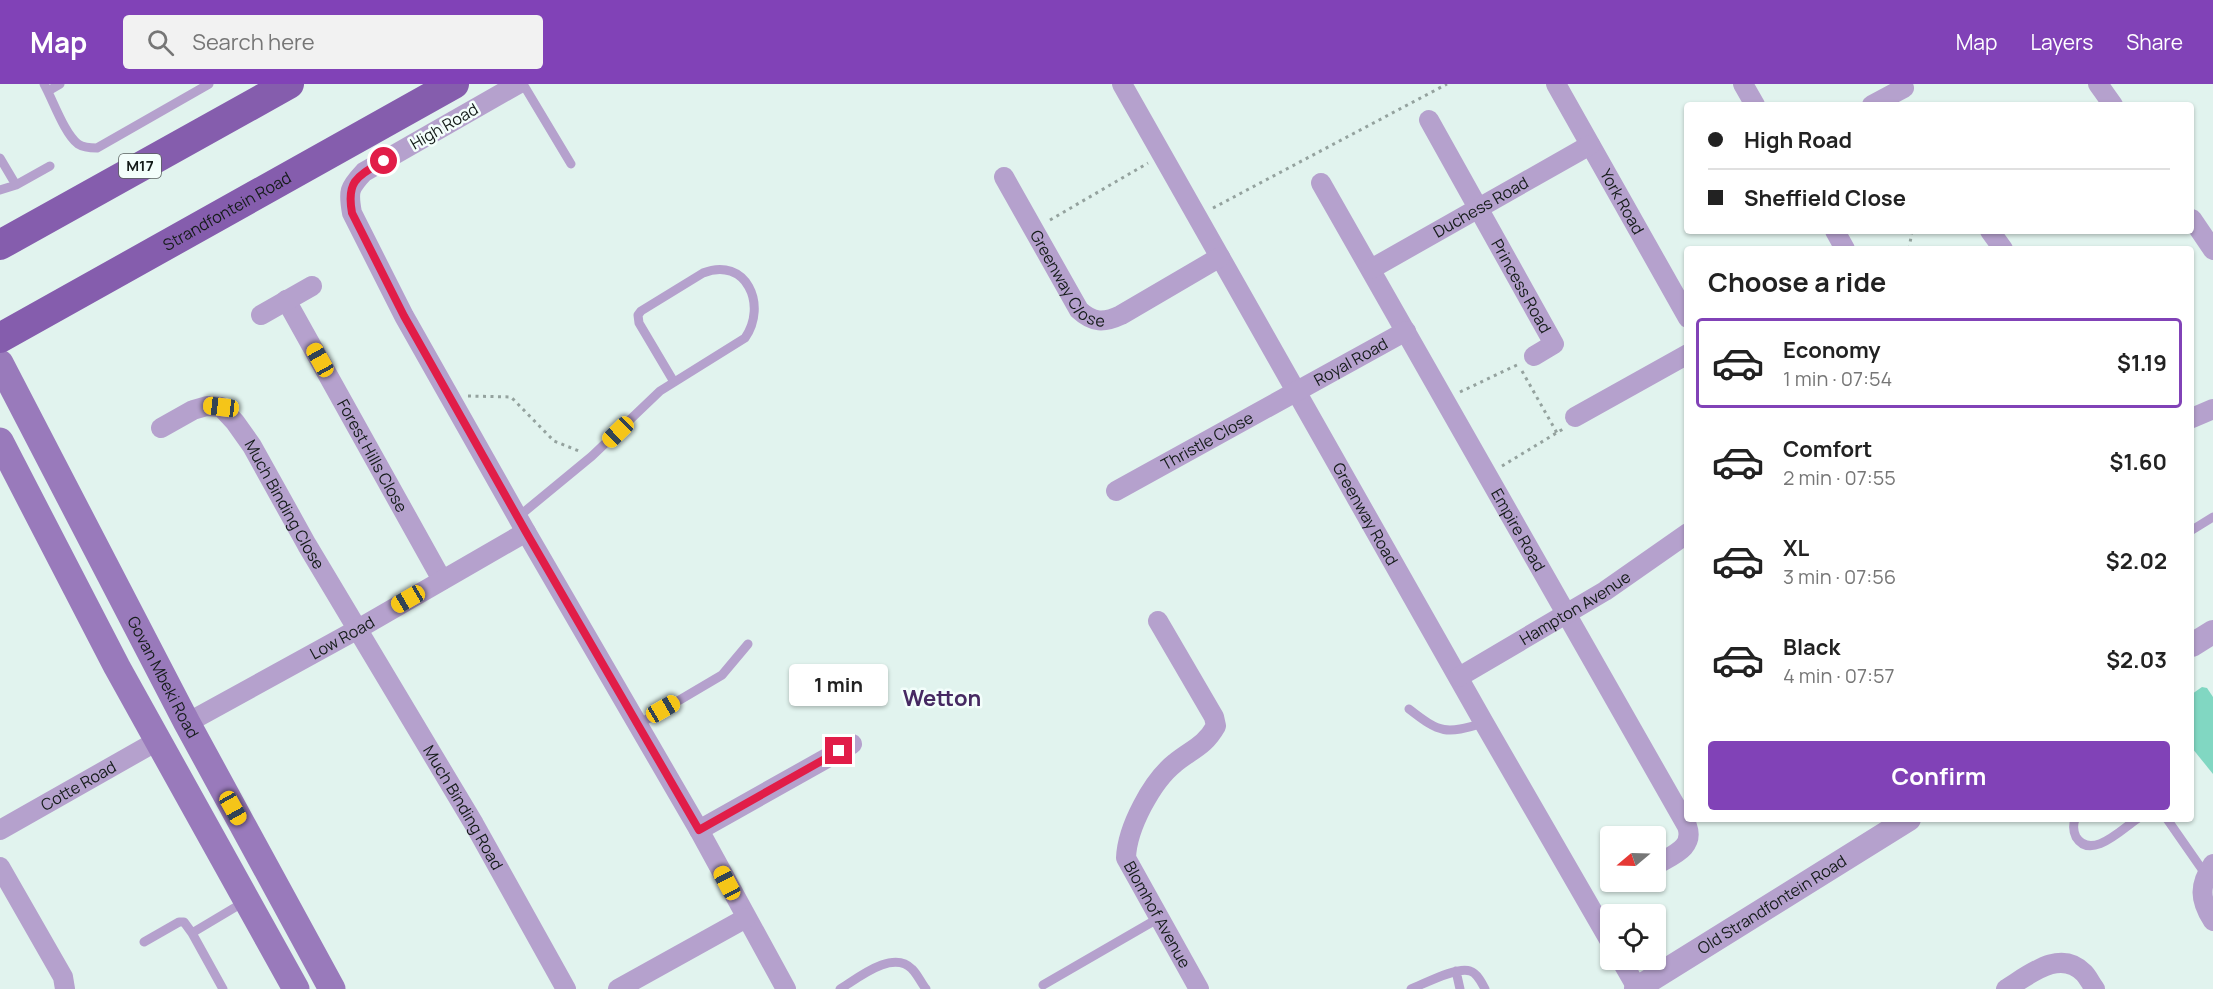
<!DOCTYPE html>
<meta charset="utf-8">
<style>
body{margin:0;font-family:Manrope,sans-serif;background:#f2f2f2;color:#222;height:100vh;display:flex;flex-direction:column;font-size:22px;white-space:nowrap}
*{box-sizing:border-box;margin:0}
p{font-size:20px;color:#767676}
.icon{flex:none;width:33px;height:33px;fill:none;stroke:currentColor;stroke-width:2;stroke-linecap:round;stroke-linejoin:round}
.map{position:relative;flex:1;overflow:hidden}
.sheet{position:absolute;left:1684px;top:162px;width:510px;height:576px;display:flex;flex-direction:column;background:#fff;border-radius:6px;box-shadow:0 2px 4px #0004}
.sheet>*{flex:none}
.guide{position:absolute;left:1684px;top:18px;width:510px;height:132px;border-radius:6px;box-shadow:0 2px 4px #0004;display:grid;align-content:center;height:132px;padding:0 24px;background:#fff}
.needle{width:39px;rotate:251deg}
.fabs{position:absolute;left:1600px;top:742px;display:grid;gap:12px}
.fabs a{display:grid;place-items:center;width:66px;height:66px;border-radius:6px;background:#fff;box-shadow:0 2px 4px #0004;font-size:30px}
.end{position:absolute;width:27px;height:27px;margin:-14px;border:8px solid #e11d48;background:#fff;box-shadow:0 0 0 3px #fff}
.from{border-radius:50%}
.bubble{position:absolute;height:42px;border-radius:6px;background:#fff;box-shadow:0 2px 4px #0004;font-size:20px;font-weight:700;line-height:42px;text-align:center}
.car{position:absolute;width:18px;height:36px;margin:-18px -9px;border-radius:8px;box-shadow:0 0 4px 2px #0007;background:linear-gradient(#f5c518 24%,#345 0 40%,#f5c518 0 76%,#345 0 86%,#f5c518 0)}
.guide b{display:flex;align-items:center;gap:21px;height:57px;font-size:22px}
.guide b+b{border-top:2px solid #e0e0e0}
.guide i{width:15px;height:15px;background:#222}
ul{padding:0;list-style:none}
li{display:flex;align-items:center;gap:18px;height:90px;margin:0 12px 9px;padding:0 12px;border:3px solid transparent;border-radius:6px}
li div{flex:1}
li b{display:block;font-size:22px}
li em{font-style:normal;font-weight:700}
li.active{border-color:#8142b7}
li>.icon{width:54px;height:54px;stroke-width:1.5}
h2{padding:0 24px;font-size:27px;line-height:72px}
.button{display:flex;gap:12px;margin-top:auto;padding:12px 24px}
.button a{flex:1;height:69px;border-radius:6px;background:#8142b7;color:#fff;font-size:24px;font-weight:700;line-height:69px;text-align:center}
header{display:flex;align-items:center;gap:36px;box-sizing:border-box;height:84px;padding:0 30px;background:#8142b7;color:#fff}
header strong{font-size:28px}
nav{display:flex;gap:33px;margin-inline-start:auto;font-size:21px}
.search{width:420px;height:54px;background:#f2f2f2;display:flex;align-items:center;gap:15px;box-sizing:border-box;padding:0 21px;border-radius:6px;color:#767676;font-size:22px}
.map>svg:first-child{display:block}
</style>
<header>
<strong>Map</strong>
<div class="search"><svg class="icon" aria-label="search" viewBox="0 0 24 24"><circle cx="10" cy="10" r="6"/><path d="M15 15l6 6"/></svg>Search here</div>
<nav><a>Map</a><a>Layers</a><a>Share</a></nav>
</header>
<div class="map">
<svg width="2213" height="905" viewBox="0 0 2213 905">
<rect width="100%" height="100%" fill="#e1f3ee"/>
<path fill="#81d7c2" d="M2202,603L2207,604L2213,613V690L2192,664V610Z"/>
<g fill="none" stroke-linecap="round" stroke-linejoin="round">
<path stroke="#94a29e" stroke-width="3" stroke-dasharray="3 4.5" stroke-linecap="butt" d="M1213,124L1447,0
M1050,136L1148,79
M1909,165L1912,147
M1522,287L1557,349
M1460,308L1519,280
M468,312L511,313L554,357L579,367
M1502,382L1563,345"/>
<path stroke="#b5a1cd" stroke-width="9" d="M44,0C53,16 64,49 78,60C84,64 91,64 97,64L209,0
M523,0L571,80
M48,7L60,0
M0,74L16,101
M0,106L16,101L50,82
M518,433L592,372L660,307L745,254C768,221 746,172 703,189L641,227L638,231L639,239L674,298
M2192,446L2213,433
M1409,625C1441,650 1445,650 1484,639
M639,640L722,591L748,560
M2075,735C2073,741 2073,747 2076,753C2091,777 2122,745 2137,735
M2167,735L2206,791
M144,858L179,838H184L192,849
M1456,887L1460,905
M1043,901L1159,834
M223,905L192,849L244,818
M840,905C858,894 893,865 912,885C918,891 921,899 926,905
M1411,905C1424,900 1457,882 1470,887C1477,889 1482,899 1485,905"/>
<g stroke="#b5a1cd" stroke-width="20">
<path d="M518,0L364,88C349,104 348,107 352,129L404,232L526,448L699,746L786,905"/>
<path id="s1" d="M1122,0L1484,639L1611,859"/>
<path id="s2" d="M1556,0L1688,234"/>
<path d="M1743,0L1755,21"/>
<path d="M2098,0L2113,21"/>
<path d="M1872,21L1904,4"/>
<path id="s3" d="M1429,36L1554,260L1534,272"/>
<path id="s4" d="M1004,93L1079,226C1093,239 1104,239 1121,231L1220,173"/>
<path id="s5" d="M1321,99L1687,742C1695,764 1672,771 1656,781"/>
<path d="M2192,135L2213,166"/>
<path d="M1835,147L1845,165"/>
<path d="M1990,147L2003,165"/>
<path id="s6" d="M1371,185L1590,61"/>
<path id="s7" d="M286,216L442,496"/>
<path d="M261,231L312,202"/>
<path d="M1575,333L1688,270"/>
<path d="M2192,334L2213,325"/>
<path id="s8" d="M161,344L193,326L207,322L221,323L235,338L252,362L307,461L474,740L566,905"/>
<path id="s9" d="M1116,407L1406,247"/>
<path id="s10" d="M1158,537L1214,633L1216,642C1204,663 1192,665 1175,679C1152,697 1127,744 1126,774L1199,905"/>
<path id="s11" d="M1459,593L1605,507L1688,449"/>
<path id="s12" d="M187,639L358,545L526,448"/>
<path id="s13" d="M0,746L157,657"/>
<path d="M699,746L852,660"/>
<path d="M2213,780C2199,801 2199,815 2213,837"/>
<path d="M0,783L63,893L65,905"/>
<path d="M1621,876L1637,904"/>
<path d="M618,905L746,834"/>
<path d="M2006,905C2029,891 2060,864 2084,889C2088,893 2091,900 2095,905"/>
</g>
<g stroke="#b5a1cd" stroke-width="24">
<path d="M2192,561L2213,548"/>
<path id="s14" d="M1636,905L1909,735"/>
</g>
<g stroke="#997abb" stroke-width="27">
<path id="s15" d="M0,279L187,639L332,905"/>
<path d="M0,357L117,583L296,905"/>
</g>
<g stroke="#855dad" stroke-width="30">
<path d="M0,161L289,0"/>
<path id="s16" d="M0,254L454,0"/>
</g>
</g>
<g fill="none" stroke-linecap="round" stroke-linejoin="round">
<path stroke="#e11d48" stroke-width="8" d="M384,77C358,92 346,96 352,129L404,232L526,448L699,746L839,667"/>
</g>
<g text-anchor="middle" stroke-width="5" stroke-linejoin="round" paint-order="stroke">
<rect fill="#f3fefb" stroke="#58605e" stroke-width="1.5" x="119" y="70" width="42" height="24" rx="4.5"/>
<g font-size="15" font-weight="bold" fill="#151c1a">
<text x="140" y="87">M17</text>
</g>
<g font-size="16" fill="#151c1a" stroke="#f3fefb">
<text transform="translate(444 42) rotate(-30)" y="6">High Road</text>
<text dy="6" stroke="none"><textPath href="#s2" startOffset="135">York Road</textPath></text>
<text dy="6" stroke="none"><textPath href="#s6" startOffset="126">Duchess Road</textPath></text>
<text dy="6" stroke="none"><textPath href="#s16" startOffset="260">Strandfontein Road</textPath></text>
<text dy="6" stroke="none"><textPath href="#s4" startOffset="122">Greenway Close</textPath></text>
<text dy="6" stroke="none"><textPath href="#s3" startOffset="190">Princess Road</textPath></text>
<text dy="6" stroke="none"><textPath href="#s9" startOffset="268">Royal Road</textPath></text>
<text dy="6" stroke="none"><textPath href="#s9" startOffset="104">Thristle Close</textPath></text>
<text dy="6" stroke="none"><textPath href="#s7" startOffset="178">Forest Hills Close</textPath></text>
<text dy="6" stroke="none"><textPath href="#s8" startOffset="182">Much Binding Close</textPath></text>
<text dy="6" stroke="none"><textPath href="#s1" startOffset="494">Greenway Road</textPath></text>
<text dy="6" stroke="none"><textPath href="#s5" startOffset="399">Empire Road</textPath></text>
<text dy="6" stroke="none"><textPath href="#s11" startOffset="135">Hampton Avenue</textPath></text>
<text dy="6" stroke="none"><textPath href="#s12" startOffset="177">Low Road</textPath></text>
<text dy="6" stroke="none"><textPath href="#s15" startOffset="354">Govan Mbeki Road</textPath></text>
<text dy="6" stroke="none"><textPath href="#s13" startOffset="90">Cotte Road</textPath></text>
<text dy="6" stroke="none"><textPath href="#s8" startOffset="534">Much Binding Road</textPath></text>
<text dy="6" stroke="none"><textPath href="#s14" startOffset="160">Old Strandfontein Road</textPath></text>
<text dy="6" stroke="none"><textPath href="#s10" startOffset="350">Blomhof Avenue</textPath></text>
</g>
<g font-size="22" font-weight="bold" fill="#462962" stroke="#f3fefb">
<text x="942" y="622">Wetton</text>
</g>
</g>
</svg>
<div class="fabs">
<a><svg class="needle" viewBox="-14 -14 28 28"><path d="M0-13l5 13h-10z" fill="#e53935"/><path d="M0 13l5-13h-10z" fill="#767676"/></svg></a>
<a><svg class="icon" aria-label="locate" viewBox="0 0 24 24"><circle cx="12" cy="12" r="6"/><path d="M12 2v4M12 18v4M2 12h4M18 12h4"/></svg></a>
</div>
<i class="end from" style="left:384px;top:77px"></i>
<i class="end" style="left:839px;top:667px"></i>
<div class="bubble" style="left:789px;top:580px;width:99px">1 min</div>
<i class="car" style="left:320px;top:276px;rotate:331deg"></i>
<i class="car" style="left:221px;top:323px;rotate:277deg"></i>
<i class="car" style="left:618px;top:348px;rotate:226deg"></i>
<i class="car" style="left:408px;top:515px;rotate:240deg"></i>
<i class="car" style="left:663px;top:625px;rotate:60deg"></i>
<i class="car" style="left:233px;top:724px;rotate:151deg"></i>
<i class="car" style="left:727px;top:799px;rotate:332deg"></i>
<div class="guide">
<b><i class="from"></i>High Road</b>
<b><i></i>Sheffield Close</b>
</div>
<section class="sheet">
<h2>Choose a ride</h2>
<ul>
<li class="active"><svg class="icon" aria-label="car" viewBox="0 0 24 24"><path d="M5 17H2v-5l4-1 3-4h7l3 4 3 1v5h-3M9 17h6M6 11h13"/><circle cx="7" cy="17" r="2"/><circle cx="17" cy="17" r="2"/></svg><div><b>Economy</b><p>1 min · 07:54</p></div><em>$1.19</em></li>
<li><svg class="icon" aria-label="car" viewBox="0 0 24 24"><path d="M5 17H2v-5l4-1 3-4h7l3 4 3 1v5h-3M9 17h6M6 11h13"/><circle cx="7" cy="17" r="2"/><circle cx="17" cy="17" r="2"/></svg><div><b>Comfort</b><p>2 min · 07:55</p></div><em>$1.60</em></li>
<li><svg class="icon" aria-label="car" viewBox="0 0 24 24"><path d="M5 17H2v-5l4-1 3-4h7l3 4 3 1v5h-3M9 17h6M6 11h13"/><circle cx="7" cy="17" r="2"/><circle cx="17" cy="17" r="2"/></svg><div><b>XL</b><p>3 min · 07:56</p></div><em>$2.02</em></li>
<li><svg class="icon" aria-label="car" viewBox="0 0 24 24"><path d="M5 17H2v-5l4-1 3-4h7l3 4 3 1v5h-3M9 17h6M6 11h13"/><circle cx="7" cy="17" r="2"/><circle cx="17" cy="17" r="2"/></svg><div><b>Black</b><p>4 min · 07:57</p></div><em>$2.03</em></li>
</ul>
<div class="button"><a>Confirm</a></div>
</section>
</div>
